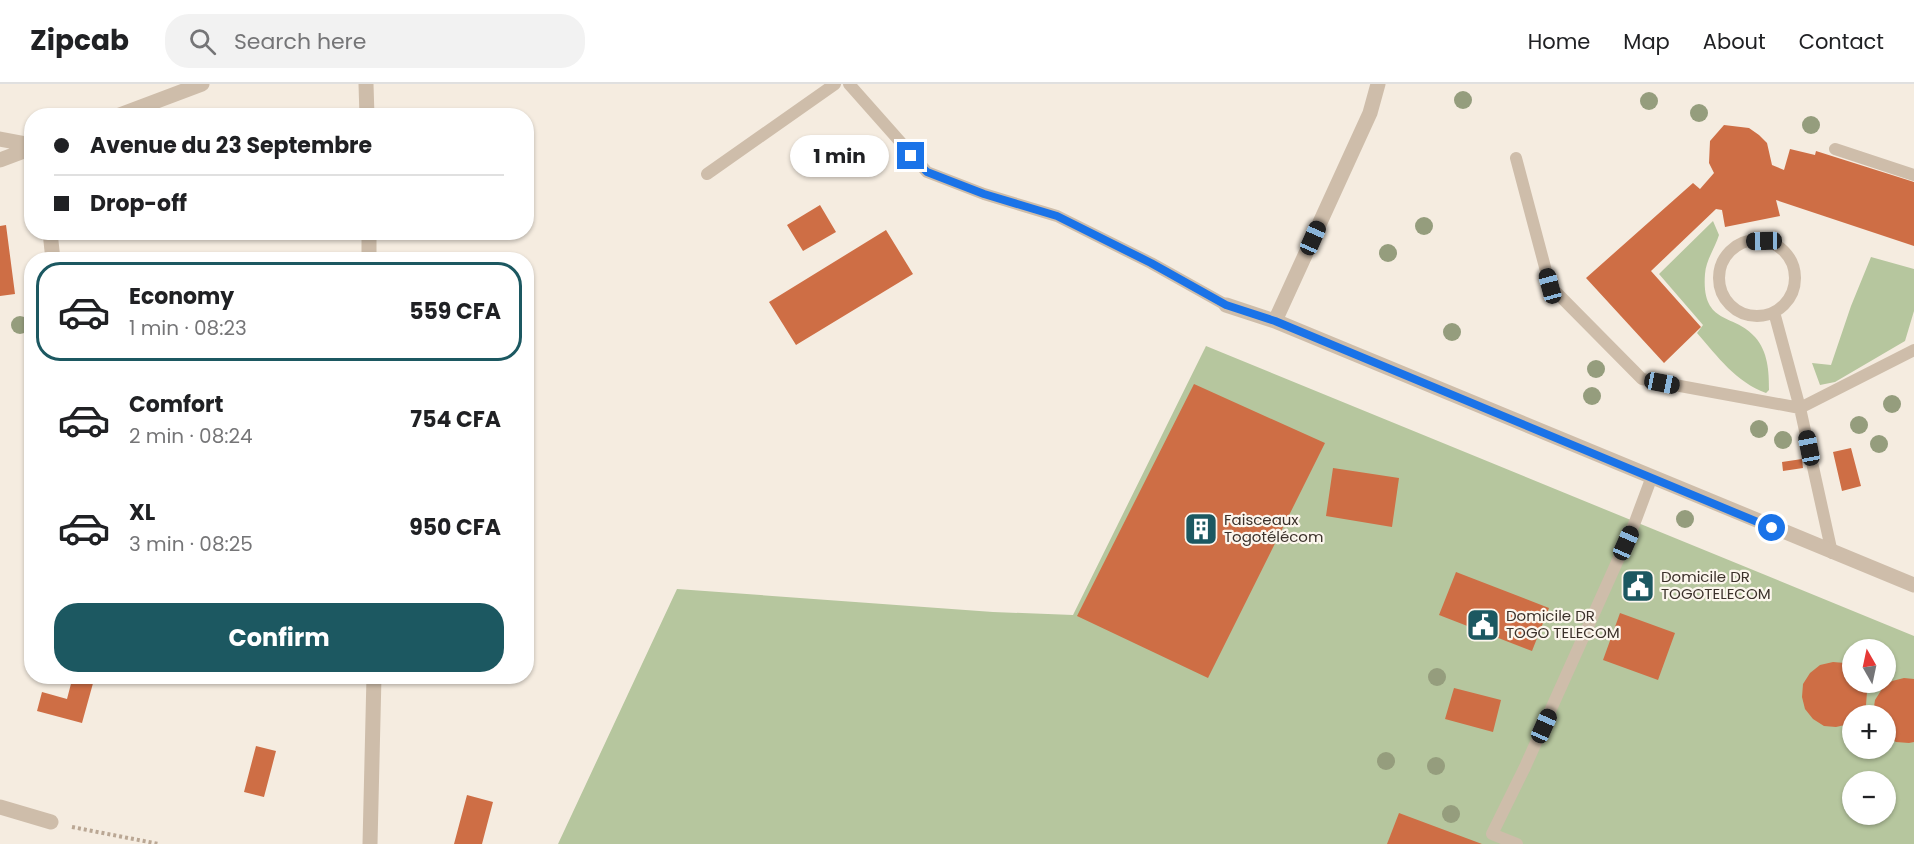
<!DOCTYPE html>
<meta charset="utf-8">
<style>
body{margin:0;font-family:Poppins,sans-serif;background:#f2f2f2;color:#202124;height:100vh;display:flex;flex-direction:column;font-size:22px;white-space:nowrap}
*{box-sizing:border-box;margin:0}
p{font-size:20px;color:#757577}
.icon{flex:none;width:33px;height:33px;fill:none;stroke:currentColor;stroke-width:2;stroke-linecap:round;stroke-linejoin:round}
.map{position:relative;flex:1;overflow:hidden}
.drawer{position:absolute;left:24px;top:168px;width:510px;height:432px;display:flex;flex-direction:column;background:#fff;border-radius:24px;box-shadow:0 2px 4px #0004}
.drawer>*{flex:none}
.top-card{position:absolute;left:24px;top:24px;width:510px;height:132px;border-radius:24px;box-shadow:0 2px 4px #0004;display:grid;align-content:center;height:132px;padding:0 30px;background:#fff}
.needle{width:39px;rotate:351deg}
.tools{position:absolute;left:1842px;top:555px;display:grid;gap:12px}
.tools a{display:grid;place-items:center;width:54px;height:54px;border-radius:50%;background:#fff;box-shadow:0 2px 4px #0004;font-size:30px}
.end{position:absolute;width:27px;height:27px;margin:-14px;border:8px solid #1a73e8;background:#fff;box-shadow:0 0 0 3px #fff}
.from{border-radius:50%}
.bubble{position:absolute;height:42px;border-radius:21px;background:#fff;box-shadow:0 2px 4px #0004;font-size:20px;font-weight:700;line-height:42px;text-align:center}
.car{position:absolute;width:18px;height:36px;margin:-18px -9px;border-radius:8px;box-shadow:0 0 4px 2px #0007;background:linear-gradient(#222 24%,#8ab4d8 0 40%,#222 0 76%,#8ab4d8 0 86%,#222 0)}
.top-card b{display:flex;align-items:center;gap:21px;height:57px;font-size:22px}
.top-card b+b{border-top:2px solid #e0e0e0}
.top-card i{width:15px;height:15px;background:#202124}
ul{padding:10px 0 0;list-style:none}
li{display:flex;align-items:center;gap:18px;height:99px;margin:0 12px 9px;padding:0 18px;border:3px solid transparent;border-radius:24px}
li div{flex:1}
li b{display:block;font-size:22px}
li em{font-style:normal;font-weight:700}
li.active{border-color:#1c5861}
li>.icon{width:54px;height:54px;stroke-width:1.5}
.action{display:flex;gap:12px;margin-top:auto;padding:12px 30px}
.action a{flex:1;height:69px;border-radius:24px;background:#1c5861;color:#fff;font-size:24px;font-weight:700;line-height:69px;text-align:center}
header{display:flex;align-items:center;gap:36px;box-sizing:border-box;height:84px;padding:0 30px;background:#fff;border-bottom:2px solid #e0e0e0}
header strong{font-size:28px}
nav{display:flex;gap:33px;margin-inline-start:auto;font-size:21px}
.search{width:420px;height:54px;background:#f2f2f2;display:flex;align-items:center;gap:15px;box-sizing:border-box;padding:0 21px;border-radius:24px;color:#757577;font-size:22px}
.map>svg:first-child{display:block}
</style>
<header>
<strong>Zipcab</strong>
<div class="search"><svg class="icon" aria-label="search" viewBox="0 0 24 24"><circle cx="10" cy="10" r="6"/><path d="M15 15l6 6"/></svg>Search here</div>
<nav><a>Home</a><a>Map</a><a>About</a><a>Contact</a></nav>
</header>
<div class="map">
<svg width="1914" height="760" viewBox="0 0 1914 760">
<rect width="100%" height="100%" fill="#f5ece0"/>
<path fill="#b6c69e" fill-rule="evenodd" d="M1713,137L1719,151C1715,164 1706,176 1705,190C1701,242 1735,229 1755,253C1768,268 1769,287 1769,306L1766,309C1736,298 1718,273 1697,249L1703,241L1659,190Z
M1871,173L1914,185V227L1905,257L1835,298L1820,301L1812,279L1831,281L1851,222Z
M1206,262L1914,552V760H558L677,505L993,528L1073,531ZM1852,566H1886V598H1852ZM1852,632H1886V664H1852ZM1852,698H1886V730H1852Z"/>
<path fill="#ce6e45" d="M1724,41L1749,44L1759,51L1767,59L1772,81L1784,86L1790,65L1815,71L1816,67L1914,98V162L1776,116L1780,132L1725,143L1722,126L1716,125L1651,187L1701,243L1664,279L1586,194L1693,99L1700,105L1714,89L1709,79L1710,57Z
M820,121L836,148L803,167L787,141Z
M6,141L15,210L0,212V142Z
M886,146L913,190L796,261L769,218Z
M1194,300L1325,359L1208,594L1077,532Z
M1851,364L1861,402L1842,407L1833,368Z
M1802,375L1803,384L1783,387L1782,378Z
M1333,384L1399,394L1392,443L1326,432Z
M1456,488L1549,524L1532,567L1439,531Z
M1620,529L1675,549L1658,596L1603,576Z
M1833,578L1845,579L1852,584V598H1865L1867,608L1866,621L1860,632H1852V637L1849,640L1836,643L1824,642L1813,635L1805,625L1802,613L1803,600L1810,589L1820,581Z
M73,592H95L82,639L37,627L42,608L67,615Z
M1904,594L1914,595V658L1909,659L1896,658L1886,652V632H1874L1873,629L1875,616L1882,605L1892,597Z
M1454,604L1501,616L1493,648L1445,635Z
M256,662L276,667L264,713L244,708Z
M467,711L493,718L482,760H454Z
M1399,729L1482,760H1387Z"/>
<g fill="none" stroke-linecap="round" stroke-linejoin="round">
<path stroke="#baa794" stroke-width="4" stroke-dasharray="3 3" stroke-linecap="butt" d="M72,743L159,760"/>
<path stroke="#cebdaa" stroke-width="12" d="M849,0L927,88L984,110L1057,132L1151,179L1226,221
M1835,65L1914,91
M1516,74L1550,202L1642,295L1800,324L1914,266
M707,90L835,0
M1719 194a38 38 0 1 1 76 0a38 38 0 1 1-76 0Z
M1774,228L1800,324L1832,469
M1517,760L1492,750L1525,683L1635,438L1651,395"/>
<path stroke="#cebdaa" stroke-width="15" d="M366,0L367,32
M117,32L202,0
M0,55L32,61
M0,76L32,64
M50,148L53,176
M369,148V176
M1226,221L1275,237L1914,501
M1275,237L1370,29L1378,0
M0,723L51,738
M370,760L374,592"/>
</g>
<g fill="#959d7d">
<circle cx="1463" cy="16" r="9"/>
<circle cx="1649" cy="17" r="9"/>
<circle cx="1699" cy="29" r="9"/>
<circle cx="1811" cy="41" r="9"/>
<circle cx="1424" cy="142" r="9"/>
<circle cx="1388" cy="169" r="9"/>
<circle cx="20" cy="241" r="9"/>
<circle cx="1452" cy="248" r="9"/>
<circle cx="1596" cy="285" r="9"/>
<circle cx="1592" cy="312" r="9"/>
<circle cx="1892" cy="320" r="9"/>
<circle cx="1859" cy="341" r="9"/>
<circle cx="1759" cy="345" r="9"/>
<circle cx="1783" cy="356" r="9"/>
<circle cx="1879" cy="360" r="9"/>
<circle cx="1685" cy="435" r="9"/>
<circle cx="1437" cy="593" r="9"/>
<circle cx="1386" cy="677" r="9"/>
<circle cx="1436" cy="682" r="9"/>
<circle cx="1451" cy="730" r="9"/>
</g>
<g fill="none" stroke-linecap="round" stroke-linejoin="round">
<path stroke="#1a73e8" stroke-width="8" d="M911,72L927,88L984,110L1057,132L1151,179L1226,221L1275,237L1772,444"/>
</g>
<defs>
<g id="building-square" transform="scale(1.725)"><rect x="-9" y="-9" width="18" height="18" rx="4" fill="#1c5861" stroke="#fcf6ed"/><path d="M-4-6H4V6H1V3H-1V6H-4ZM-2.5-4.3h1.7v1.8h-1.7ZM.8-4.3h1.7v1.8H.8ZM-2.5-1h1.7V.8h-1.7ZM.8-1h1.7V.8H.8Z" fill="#fff"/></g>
<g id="civic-square" transform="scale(1.725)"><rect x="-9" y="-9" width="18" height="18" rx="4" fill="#1c5861" stroke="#fcf6ed"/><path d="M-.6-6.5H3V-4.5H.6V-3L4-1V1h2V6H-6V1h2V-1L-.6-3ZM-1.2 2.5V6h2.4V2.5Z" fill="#fff"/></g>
</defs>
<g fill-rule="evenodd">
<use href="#building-square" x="1201" y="445"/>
<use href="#civic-square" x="1638" y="502"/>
<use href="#civic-square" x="1483" y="541"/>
</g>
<g text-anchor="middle" stroke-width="4.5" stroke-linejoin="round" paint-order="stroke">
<g font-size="15" fill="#3b312a" stroke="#fcf6ed" text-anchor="start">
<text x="1224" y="441">Faisceaux<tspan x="1224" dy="17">Togotélécom</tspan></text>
<text x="1661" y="498">Domicile DR<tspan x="1661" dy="17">TOGOTELECOM</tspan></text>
<text x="1506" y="537">Domicile DR<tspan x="1506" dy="17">TOGO TELECOM</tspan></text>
</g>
</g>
</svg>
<div class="tools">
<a><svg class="needle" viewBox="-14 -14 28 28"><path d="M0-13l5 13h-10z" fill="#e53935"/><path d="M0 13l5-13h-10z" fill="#757577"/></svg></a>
<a>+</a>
<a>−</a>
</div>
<i class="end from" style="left:1772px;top:444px"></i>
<i class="end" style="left:911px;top:72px"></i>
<div class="bubble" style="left:790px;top:51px;width:99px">1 min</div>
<i class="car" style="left:1313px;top:154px;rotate:24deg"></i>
<i class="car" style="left:1764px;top:157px;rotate:269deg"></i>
<i class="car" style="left:1550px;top:202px;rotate:345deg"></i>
<i class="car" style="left:1662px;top:299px;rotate:101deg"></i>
<i class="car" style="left:1809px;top:364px;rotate:349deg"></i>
<i class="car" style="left:1626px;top:459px;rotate:24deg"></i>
<i class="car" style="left:1544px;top:642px;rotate:24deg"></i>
<div class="top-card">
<b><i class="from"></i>Avenue du 23 Septembre</b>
<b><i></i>Drop-off</b>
</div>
<section class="drawer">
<ul>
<li class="active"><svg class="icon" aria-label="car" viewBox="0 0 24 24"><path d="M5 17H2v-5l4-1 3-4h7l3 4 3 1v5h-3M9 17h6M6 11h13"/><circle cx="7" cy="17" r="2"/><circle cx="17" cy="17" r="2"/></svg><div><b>Economy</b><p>1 min · 08:23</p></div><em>559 CFA</em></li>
<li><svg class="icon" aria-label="car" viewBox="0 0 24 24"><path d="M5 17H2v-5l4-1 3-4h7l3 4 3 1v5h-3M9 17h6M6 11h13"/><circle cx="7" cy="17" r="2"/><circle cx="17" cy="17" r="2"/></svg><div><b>Comfort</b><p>2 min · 08:24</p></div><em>754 CFA</em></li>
<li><svg class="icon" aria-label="car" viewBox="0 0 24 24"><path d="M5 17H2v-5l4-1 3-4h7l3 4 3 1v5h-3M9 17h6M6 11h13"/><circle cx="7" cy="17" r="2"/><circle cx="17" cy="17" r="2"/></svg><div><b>XL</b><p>3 min · 08:25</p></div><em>950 CFA</em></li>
</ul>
<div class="action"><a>Confirm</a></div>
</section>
</div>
